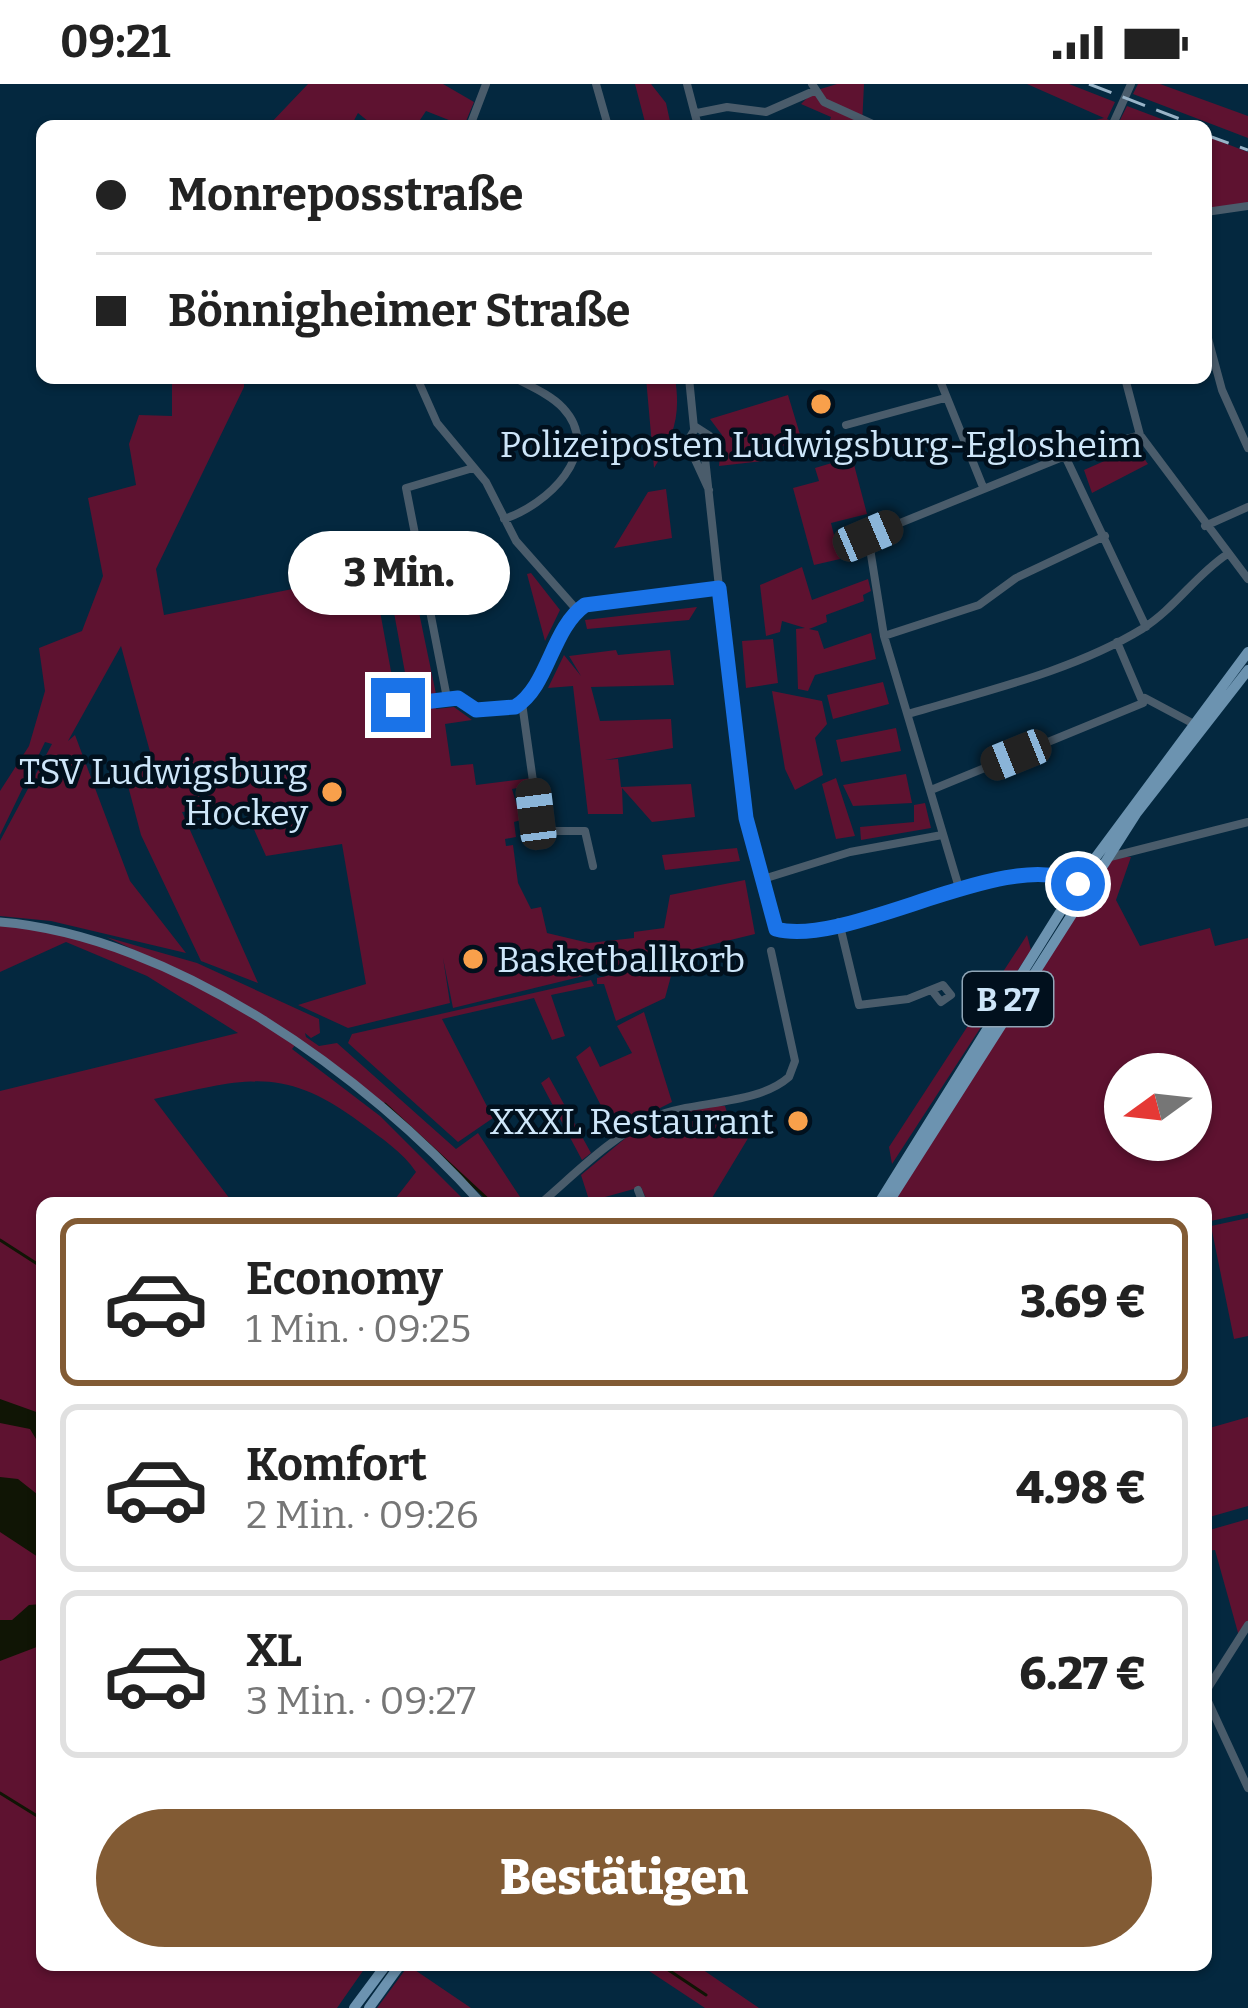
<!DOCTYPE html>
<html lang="de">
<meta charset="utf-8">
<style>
body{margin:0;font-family:Bitter,serif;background:#f6f6f6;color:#222;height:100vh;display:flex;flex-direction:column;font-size:45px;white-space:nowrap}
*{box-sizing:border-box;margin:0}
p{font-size:39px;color:#767676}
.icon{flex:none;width:66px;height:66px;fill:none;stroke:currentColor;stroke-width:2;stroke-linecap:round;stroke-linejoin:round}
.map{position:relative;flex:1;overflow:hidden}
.sheet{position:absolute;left:36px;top:1113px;width:1176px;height:774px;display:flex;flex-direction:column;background:#fff;border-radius:18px;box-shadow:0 3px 9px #0004}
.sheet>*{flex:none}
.guide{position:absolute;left:36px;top:36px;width:1176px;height:264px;border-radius:18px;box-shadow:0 3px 9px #0004;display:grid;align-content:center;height:264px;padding:0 60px;background:#fff}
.needle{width:78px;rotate:255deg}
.buttons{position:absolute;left:1104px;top:969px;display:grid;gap:24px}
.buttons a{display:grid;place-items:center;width:108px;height:108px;border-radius:50%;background:#fff;box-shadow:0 3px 9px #0004;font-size:60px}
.end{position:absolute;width:54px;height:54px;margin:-27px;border:15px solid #1a73e8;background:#fff;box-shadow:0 0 0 6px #fff}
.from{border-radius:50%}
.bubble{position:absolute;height:84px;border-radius:42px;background:#fff;box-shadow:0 3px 9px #0004;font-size:39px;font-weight:800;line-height:84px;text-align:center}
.car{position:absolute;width:36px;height:72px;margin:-36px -18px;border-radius:15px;box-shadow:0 0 9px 3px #0007;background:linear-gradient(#222 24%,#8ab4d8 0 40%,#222 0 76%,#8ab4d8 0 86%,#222 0)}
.guide b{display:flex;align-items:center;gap:42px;height:114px;font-size:45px}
.guide b+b{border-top:3px solid #e0e0e0}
.guide i{width:30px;height:30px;background:#222}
ul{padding:21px 0 0;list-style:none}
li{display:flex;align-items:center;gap:36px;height:168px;margin:0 24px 18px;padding:0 36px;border:6px solid #e0e0e0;border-radius:18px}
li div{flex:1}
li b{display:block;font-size:45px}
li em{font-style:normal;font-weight:800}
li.current{border-color:#825b34}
li>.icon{width:108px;height:108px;stroke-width:1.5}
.primary-button{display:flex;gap:24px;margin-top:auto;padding:24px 60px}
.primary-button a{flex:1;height:138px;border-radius:72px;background:#825b34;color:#fff;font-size:48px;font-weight:800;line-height:138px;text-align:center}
.status{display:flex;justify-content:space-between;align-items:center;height:84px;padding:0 60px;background:#fff;direction:ltr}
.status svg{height:33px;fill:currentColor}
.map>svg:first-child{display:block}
</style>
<div class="status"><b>09:21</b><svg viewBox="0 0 49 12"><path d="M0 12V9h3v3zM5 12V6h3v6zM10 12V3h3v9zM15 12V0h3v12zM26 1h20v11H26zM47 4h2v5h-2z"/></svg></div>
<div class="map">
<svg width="1248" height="1924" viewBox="0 0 1248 1924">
<rect width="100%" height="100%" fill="#04283f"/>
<path fill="#5e1230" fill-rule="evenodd" d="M308,0H443L474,18L464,42L426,27L416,42H374L358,29L351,42H268Z
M635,0H651L666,19L671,42H646Z
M837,0H864L862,42H828L831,33L801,20L814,7Z
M1027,0H1069L1115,18L1107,35L1118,40L1127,22L1180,42H1072L1104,34Z
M1138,0H1160L1248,32V54L1133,10Z
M1206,52L1248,68V122L1206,128Z
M172,294H244V303L156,485L164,531L372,489L369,472L417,461L423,486L373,489L397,620L435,616L436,625L454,623L472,636L445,640L451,682L473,680L476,701L532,694L533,701L512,705L521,736L514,738L516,753L505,755L506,762L513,761L518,799L531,825L541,823L547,849L589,859L634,854V848L664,844L670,811L745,796L755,850L453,924L443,874L450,919L348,944L298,921L366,900L342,760L266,772L243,721L182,728L258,899L201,877L141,751L127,698L152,675L121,562L68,657L75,651L130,797L186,869L51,837L0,832V757L52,660L45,658L0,751V707L29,662L45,607L39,564L82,547L103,492L88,414L136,401L129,360L139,331L172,332Z
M646,294H675C681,331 674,353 654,384Z
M788,311L802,357L762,367L763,377L719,382L722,351L710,335Z
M1136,363L1148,380L1092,409L1084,386Z
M852,373L867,430L831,439L840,475L814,481L793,404L819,397L815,384Z
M666,405L672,454L614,464L648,408Z
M802,483L812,516L868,495L871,507L863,511L864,517L826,531L827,538L809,545L818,547L824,565L871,549L876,575L815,591L808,607L798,605L796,545L805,544L782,537L780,548L766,552L760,501Z
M531,489L560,526L545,557L527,490Z
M377,490H411L436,610L400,616L398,608L408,605L388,496L377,495Z
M697,523L689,536L587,545L585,536Z
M773,555L778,599L746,604L742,557Z
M616,566L618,571L670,566L674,601L591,603L600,637L671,635L673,664L605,676L618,675L621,703L691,700L695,733L652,738L622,704L623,730H588L573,602L548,604L564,571L581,592L569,572Z
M883,598L889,620L833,635L827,611Z
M772,607L822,617L827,640L815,654L823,691L795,706L785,685Z
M896,644L901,667L841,678L836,656Z
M906,690L912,719L853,722L843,701Z
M836,694L855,752L836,755L822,700Z
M925,719L931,744L861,756L860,743L914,738V721Z
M737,764L740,777L665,786L662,771Z
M1109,773H1131L1116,816L1140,862L1210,844L1215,862L1248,854V1129L1206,1138V1119H888ZM1125,990H1191V1056H1125Z
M0,838L104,860L213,909L296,960L292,965L380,1032L467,1119H392L416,1088C403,1068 381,1054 361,1039C282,980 246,995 154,1015L233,1119H42V1881H367L337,1924H0V1007L238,949L147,892L66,858L0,888Z
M1027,851L1031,866L892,1080L889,1063Z
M106,853L197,879L319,935L320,949L311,954L305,949L306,953L319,962L337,959L456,1065L478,1049L524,1119H490C382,1007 249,917 106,853Z
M668,878L671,892L665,914L616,937L604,900H597V894Z
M591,896L594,902L551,911L565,952L552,956L534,914L442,935L493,1034L458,1058L348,959L352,950Z
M644,928L672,1018L614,1047L576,973L590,962L600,983L632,969L617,942Z
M549,993L591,1069L582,1076L541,999Z
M701,1022H725L734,1051L753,1046L709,1119H648L641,1103L605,1113L607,1119H590L581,1091L628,1052Z
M1248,1134V1252L1234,1255L1211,1142Z
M1248,1333V1422L1206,1434V1345Z
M1248,1435V1541L1240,1556L1215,1466L1206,1467V1447Z
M640,1881H696L759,1924H705Z
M408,1882H409L471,1924H377Z"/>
<path fill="#101505" d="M0,1315L42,1330V1365L30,1345L0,1339Z
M0,1393L18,1395L42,1414L38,1473L0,1448Z
M42,1520V1561L0,1577V1536H12L29,1521Z"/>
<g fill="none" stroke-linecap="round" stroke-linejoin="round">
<path stroke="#101505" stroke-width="3" d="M385,1020L492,1119
M0,1156L42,1183
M0,1709L42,1735
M661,1881L706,1911"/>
<path stroke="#4a5c6b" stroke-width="8" d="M596,0L608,42
M687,0L698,42
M812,0L824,18L877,42
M697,29L727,23L766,28L814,7
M470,42L486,0
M1112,42L1131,0
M1206,128L1248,122
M1206,247L1222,306L1248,364
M417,294L437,339L486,398L516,457L577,526
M689,294L694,344
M939,294L983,403
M1125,294L1140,351L1248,495
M846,341L945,314
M1065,372L1146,543
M709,406L687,358L696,343L710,352L704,365L737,669L754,768L776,845C846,866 1013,760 1078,800
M504,435C545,422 605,369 563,324C551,311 530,302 515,294
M1205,442L1248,423
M884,552L979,521L1016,494L1105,452
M447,614L406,404L473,384
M1145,614L1192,639
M522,619L540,747H585L593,782
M397,621L457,614L476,626L515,623C549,601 551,545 585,521L719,504
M908,630C985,607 1073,587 1142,545C1174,525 1195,492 1226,471
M931,706L1143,619L1117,558
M1110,773L1248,738
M760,796L850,768L942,751
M960,807L884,552L868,452L1065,372L1140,351
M839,838L859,921L908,915L943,901L951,911L941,918L934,909
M638,1106L643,1119
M541,1119C576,1089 612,1052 654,1033C694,1016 756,1022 789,993L795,977L771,867
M1206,1607L1248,1541
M1206,1613L1248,1704"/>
<path stroke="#5d7b92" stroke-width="9" d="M0,838C174,852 368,992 481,1119"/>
<path stroke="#6c93b0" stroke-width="10" d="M879,1119L1087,785L1248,568
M888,1119L1136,730L1248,586
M354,1924L386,1881
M369,1924L400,1881"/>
<path stroke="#99b4c8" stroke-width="3" stroke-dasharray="24 12" stroke-linecap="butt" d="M1089,0L1198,42
M1206,51L1248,66"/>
</g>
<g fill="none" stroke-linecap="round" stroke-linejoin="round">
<path stroke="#1a73e8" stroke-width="15" d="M398,621L458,614L476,626L515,623C549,602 551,545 585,521L719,504L746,734L776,845C848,865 1012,759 1078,800"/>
</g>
<g fill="#f8a04b" stroke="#01101d" stroke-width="4.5">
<circle cx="821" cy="320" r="12"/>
<circle cx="332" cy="708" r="12"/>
<circle cx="473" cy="875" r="12"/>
<circle cx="798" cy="1037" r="12"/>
</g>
<g text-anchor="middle" stroke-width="9" stroke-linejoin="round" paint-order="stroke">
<rect fill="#01101d" stroke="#90a6b7" stroke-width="3" x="963" y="888" width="90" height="54" rx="9"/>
<g font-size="33" font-weight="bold" fill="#cee6f9">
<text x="1008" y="927">B 27</text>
</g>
<g font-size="36" fill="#cee6f9" stroke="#01101d" text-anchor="end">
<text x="821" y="373" text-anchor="middle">Polizeiposten Ludwigsburg-Eglosheim</text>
<text x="308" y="700">TSV Ludwigsburg<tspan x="308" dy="41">Hockey</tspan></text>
<text x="497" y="888" text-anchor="start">Basketballkorb</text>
<text x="774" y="1050">XXXL Restaurant</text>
</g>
</g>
</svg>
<div class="buttons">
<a><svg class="needle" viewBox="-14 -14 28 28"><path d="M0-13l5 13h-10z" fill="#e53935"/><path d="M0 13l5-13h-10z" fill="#767676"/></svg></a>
</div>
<i class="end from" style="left:1078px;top:800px"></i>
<i class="end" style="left:398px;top:621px"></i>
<div class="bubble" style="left:288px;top:447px;width:222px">3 Min.</div>
<i class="car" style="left:868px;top:452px;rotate:67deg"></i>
<i class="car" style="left:1016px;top:671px;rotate:248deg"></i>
<i class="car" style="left:536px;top:730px;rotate:353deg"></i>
<div class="guide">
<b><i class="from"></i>Monreposstraße</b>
<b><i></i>Bönnigheimer Straße</b>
</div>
<section class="sheet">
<ul>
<li class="current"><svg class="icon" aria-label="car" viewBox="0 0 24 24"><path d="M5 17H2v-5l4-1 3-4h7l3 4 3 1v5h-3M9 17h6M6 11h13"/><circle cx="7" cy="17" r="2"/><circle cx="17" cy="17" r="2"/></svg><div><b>Economy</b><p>1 Min. · 09:25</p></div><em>3.69 €</em></li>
<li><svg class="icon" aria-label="car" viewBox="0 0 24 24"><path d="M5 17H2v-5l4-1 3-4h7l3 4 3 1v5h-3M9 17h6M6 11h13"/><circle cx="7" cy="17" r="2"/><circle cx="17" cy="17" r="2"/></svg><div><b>Komfort</b><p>2 Min. · 09:26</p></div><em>4.98 €</em></li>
<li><svg class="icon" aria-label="car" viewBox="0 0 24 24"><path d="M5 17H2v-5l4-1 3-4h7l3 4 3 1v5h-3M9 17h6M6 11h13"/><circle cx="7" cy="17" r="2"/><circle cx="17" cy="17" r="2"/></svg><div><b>XL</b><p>3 Min. · 09:27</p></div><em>6.27 €</em></li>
</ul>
<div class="primary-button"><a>Bestätigen</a></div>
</section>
</div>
